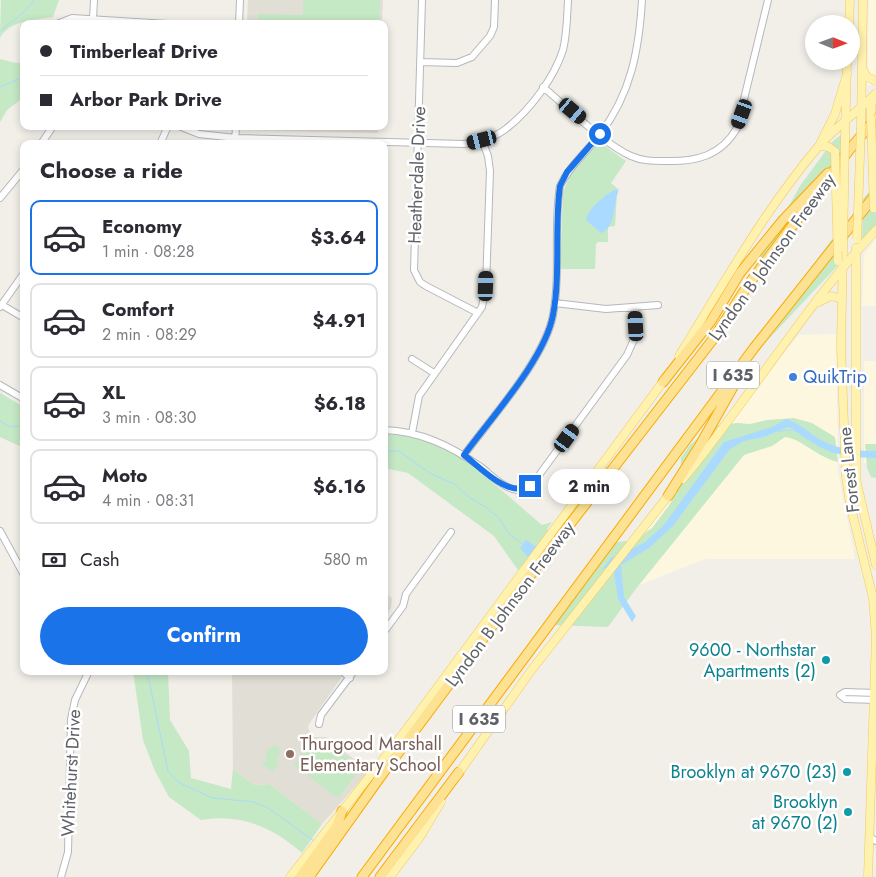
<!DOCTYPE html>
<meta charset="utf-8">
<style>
body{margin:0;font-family:Jost,sans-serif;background:#f2f2f3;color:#2b2b33;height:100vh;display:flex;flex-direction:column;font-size:19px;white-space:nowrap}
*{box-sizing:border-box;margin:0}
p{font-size:16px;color:#7c7c81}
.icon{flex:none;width:28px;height:28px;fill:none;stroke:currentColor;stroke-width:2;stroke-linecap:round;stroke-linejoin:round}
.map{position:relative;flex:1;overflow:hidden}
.panel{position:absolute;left:20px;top:140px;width:368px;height:535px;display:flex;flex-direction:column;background:#fff;border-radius:10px;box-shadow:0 2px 8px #0003}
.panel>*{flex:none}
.hud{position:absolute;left:20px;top:20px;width:368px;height:110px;border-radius:10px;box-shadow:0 2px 8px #0003;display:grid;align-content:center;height:110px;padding:0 20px;background:#fff}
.needle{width:32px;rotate:91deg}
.buttons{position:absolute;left:805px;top:15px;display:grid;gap:10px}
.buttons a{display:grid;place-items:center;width:55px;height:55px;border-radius:50%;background:#fff;box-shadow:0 2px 8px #0003;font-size:25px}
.end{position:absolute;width:22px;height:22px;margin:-11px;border:6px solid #1a73e8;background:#fff;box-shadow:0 0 0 2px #fff}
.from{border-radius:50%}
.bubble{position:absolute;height:35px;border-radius:18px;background:#fff;box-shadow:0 2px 8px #0003;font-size:16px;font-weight:700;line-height:35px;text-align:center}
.car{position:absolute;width:15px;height:30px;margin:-15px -8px;border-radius:6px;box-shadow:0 0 4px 1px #0007;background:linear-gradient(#222 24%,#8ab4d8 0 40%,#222 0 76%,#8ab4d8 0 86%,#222 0)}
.hud b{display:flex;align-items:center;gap:18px;height:48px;font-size:19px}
.hud b+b{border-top:1px solid #e1e1e2}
.hud i{width:12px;height:12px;background:#2b2b33}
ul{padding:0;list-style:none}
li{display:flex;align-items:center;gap:15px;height:75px;margin:0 10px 8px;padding:0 10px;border:2px solid #e1e1e2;border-radius:10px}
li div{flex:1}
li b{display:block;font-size:19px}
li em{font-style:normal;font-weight:700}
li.selected{border-color:#1a73e8}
li>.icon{width:45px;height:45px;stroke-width:1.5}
h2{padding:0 20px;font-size:22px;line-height:60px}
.pay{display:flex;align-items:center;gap:12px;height:55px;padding:0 20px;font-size:19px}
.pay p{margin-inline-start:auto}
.cta{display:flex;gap:10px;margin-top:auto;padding:10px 20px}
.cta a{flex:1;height:58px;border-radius:30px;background:#1a73e8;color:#fff;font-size:20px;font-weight:700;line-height:58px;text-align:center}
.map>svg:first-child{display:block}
</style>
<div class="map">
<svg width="876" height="877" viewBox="0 0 876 877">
<rect width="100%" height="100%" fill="#f1efe8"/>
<path fill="#fef7e0" d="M869,0H876V78L869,86L867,84Z
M876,238V306H862L864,255Z
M836,334L838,472L855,559H705L579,609L735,407L799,335Z
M864,361H876V462L864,463Z"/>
<path fill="#e1ded6" d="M248,0H383L382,24H247Z
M243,126H379L378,133L243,130Z
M384,592L392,598L391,608L384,619Z
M232,671H346L309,724L308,728L313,737H326L369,771L322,824L269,784L254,785L233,769Z"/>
<path fill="#c5e8c5" d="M1,0H59L53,17C36,20 9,20 0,38Z
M303,0H380L379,24H258V14L303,15Z
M0,59L16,63L24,62V97L7,110L0,122Z
M842,134V174L725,320L800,186L833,141Z
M598,141L626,161L611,183L619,190L617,194L615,226L608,227V242H598L596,244L595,269H560L563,193L569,177Z
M876,183V225L862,243L863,199Z
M841,227L842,261L717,394Z
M0,393L24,407V448L0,437Z
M794,418L812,423L835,437L838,462C817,457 802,439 785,437L772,446L744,455L635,590L608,627L553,625L610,543L635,540L652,528L670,504L680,485L681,458L690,445L704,433L719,425L737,423L750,424L767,420Z
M384,434C401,435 417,437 433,443C466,455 514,502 542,525L552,522L547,529L562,540L533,580L521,566L518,570L494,536L408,473L389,469L384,472Z
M865,444H876V478L871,477L867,468Z
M133,671L168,672L170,720L189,751L191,778L231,789L233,769L254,785L269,784L322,824L302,853C273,827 240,813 201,820L169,797L155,771L143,740Z
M313,740H325L361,768L338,798L294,765Z
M274,746H278L280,752L277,760L278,764L273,772L263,765V762L266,761L267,750Z"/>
<path fill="#aadaff" d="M614,190H618V192C613,206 616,227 601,233L586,220C589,207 603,197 614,190Z
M786,419C798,423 806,430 816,437C834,449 855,451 876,451V458C838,457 822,452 792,428L787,427L764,437L744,441L730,449L673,526L649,548L621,565L624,597L636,616L632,622L618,599L613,567L602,569L611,558L644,543L664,525L724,442L772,427Z
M526,540L542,550L533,563L520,548Z"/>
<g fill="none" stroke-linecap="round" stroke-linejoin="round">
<path stroke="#aadaff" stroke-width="1" d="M0,31L23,13L34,0
M0,87L24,77
M0,421L10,427L24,426
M778,431L792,430L798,432
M384,451H399L431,474L454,484L469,497L487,508L499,518L508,533L524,545
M147,671L168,771L178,782L212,798L254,802L268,808L314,841"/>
<g stroke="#b5b8bc" stroke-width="8">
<path id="minor" d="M422,0L414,270L420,282L426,286L478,313
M93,19L94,0
M57,24L72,18L168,24
M239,24L240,0
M421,62L457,63L472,57L490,36L494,27L495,0
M543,87C566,106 605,145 631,156C642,161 653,161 665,161C696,162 721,156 737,128L768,0
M179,126L199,134L236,138L464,144C478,142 495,138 507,128C530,110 554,78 563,50C567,34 567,17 568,0
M41,144L53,126
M160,144L168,126
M235,144L236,126
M0,198L24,169
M555,303L606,309L658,305
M2,305L24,318
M0,307L24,273
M412,359L434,373
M0,385L24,399
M384,430C420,431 451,446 481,467C490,474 501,486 513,489C521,492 528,488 534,482L627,355L635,337V307
M412,433L419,396L482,307L486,286L490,171L488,156L482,140
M464,455C491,418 545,359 553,315C561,273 553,229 560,186C569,166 587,152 600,134C631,94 639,50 642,0
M0,531L24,575
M384,632L403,606L406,594L451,532
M342,671L350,678
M876,693L845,692L840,695L845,699L876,700
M319,724L321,715L354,671
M869,837L876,841
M61,877L68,852L71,719L75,700L89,671"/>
</g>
<g stroke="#f2c960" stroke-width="9">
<path id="major" d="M849,24L850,0
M862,68L867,77L876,81
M871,119V105L874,98
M861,128L863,0
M845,139L847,61
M835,152L829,147L819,146L835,114L847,74
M843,247L841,347L846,477L850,504L873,598L876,637L868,877
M856,248V479L876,565
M819,302L831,296L842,299
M679,356C723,285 764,211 818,147C835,127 858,112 876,93
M683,479C750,398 804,307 876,230
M456,777L530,672L672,491
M290,877L403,734L665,379
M390,877L420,837L441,802"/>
</g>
<g stroke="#f9ab00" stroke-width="11">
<path id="highway" d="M663,382L711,321L740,273L783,220L828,173
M668,496L699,447L738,378
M300,877L337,826L342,811
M309,877L381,776L519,590L714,338L748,285L850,149L876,118
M362,877L754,348L876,194
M380,877L459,772"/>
</g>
<use href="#minor" stroke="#fff" stroke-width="6"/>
<use href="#major" stroke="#fff2af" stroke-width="8"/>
<use href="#highway" stroke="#fde293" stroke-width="9"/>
<g stroke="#f2c960" stroke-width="9" stroke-linecap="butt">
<path id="major-bridge" d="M871,119L874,208
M835,152L838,261
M857,239L861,128
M843,247L845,139"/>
</g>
<use href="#major-bridge" stroke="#fff2af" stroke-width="8"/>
</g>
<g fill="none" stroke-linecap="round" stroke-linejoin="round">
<path stroke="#1a73e8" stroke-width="6" d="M530,486C508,498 481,468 464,455C491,418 545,359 553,315C561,273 554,229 560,186L567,172L600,134"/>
</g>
<circle fill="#3f7fe0" stroke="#fff" stroke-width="2" cx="793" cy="377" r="5"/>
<g fill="#0f9aa8" stroke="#fff" stroke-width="2">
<circle cx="826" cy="660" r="5"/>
<circle cx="847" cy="772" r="5"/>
<circle cx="848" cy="812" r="5"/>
</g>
<circle fill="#8d6e63" stroke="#fff" stroke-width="2" cx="290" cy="754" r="5"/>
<g text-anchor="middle" stroke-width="5" stroke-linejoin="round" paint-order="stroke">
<g fill="#fff" stroke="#8f9295" stroke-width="1">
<rect x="707" y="361.5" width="52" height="27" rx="4"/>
<rect x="453" y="705.5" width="52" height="27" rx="4"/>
</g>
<g font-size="16" font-weight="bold" fill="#5f6368">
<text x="733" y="381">I 635</text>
<text x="479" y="725">I 635</text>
</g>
<g font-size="18" fill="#5f6368" stroke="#fff">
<text transform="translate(417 175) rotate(-88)" y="6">Heatherdale Drive</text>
<text transform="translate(772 257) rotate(-54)" y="6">Lyndon B Johnson Freeway</text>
<text transform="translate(849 470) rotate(-96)" y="6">Forest Lane</text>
<text transform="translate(510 604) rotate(-53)" y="6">Lyndon B Johnson Freeway</text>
<text transform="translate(71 773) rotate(-87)" y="6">Whitehurst Drive</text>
</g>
<g font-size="18" fill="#366cbe" stroke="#fff" text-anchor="start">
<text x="803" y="383">QuikTrip</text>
</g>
<g font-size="18" fill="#0d838f" stroke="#fff" text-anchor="end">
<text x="816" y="656">9600 - Northstar<tspan x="816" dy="21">Apartments (2)</tspan></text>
<text x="837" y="778">Brooklyn at 9670 (23)</text>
<text x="838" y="808">Brooklyn<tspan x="838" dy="21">at 9670 (2)</tspan></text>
</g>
<g font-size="18" fill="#785e54" stroke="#fff" text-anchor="start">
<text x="300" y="750">Thurgood Marshall<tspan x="300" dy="21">Elementary School</tspan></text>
</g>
</g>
</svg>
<div class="buttons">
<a><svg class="needle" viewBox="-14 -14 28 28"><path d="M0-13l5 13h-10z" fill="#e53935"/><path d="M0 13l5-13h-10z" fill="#7c7c81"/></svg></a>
</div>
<i class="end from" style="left:600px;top:134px"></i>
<i class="end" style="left:530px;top:486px"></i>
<div class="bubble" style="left:548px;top:469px;width:82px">2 min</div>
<i class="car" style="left:573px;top:111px;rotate:130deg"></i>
<i class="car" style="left:742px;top:114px;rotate:200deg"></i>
<i class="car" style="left:482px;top:140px;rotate:256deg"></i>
<i class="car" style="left:486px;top:286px;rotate:2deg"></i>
<i class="car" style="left:636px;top:326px;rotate:357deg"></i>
<i class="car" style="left:567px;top:438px;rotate:36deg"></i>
<div class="hud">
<b><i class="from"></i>Timberleaf Drive</b>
<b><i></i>Arbor Park Drive</b>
</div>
<section class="panel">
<h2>Choose a ride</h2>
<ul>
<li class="selected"><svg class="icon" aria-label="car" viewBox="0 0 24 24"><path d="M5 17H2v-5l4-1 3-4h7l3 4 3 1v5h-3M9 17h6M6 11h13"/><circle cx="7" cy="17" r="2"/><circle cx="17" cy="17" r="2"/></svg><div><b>Economy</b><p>1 min · 08:28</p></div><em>$3.64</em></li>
<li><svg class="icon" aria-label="car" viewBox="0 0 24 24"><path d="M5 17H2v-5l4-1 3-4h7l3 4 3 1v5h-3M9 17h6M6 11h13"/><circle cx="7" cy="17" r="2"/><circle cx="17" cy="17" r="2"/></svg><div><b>Comfort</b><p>2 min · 08:29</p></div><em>$4.91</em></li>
<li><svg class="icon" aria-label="car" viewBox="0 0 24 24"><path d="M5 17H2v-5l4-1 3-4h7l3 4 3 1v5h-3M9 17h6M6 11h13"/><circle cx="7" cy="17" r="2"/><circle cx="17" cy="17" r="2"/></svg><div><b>XL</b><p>3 min · 08:30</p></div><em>$6.18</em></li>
<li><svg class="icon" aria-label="car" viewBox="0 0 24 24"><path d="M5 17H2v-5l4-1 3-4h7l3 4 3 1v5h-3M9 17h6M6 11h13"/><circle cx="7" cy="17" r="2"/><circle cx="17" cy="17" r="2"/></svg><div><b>Moto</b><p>4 min · 08:31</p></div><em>$6.16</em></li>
</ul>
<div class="pay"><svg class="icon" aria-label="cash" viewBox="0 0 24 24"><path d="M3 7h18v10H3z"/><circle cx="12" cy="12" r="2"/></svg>Cash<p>580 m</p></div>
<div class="cta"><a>Confirm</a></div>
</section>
</div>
